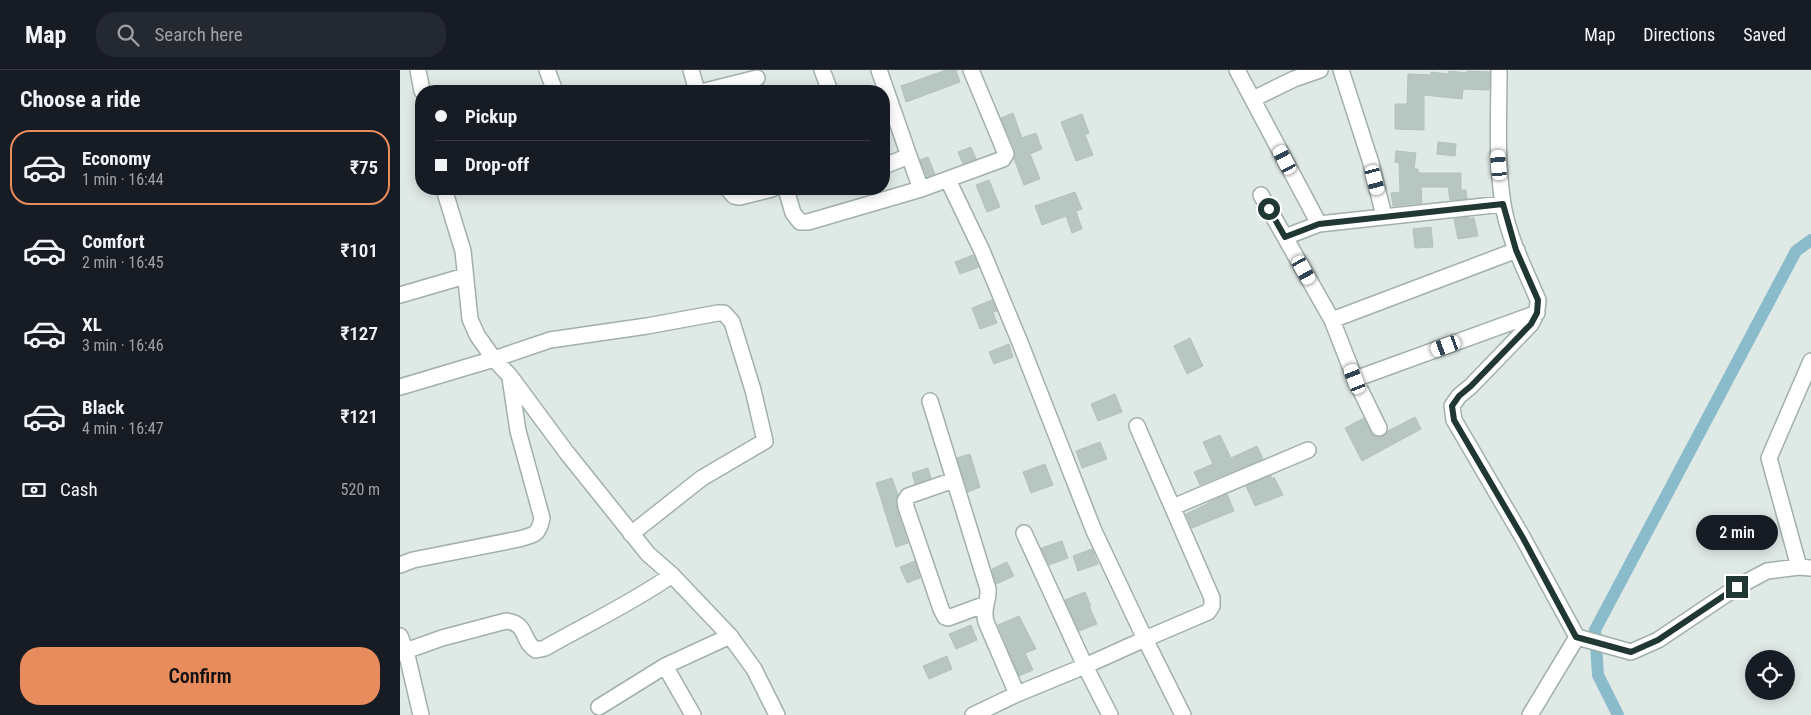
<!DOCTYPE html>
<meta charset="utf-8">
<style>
body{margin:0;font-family:"Roboto Condensed",sans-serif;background:#242831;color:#f1f3f6;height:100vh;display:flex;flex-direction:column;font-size:19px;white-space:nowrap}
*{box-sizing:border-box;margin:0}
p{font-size:16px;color:#9ea1a6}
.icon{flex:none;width:28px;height:28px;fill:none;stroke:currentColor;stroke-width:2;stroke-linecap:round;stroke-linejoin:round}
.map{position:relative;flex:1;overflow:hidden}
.sheet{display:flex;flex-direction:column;background:#171b24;width:400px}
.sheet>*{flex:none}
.banner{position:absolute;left:15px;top:15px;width:475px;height:110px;border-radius:20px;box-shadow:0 2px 12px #0003;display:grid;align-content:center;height:110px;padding:0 20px;background:#171b24}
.controls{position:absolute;left:1345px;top:580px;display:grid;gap:10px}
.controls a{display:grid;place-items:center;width:50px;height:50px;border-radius:50%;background:#171b24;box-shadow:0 2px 12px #0003;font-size:25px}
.end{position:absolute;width:22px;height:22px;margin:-11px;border:6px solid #213733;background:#fff;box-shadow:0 0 0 2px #fff}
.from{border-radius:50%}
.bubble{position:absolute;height:35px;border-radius:18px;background:#171b24;box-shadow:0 2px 12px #0003;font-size:16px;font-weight:600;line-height:35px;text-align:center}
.car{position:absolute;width:15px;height:30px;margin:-15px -8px;border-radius:6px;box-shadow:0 0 4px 1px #0007;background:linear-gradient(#fff 24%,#345 0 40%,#fff 0 76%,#345 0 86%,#fff 0)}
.banner b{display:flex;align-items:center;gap:18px;height:48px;font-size:19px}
.banner b+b{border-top:1px solid #363941}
.banner i{width:12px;height:12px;background:#f1f3f6}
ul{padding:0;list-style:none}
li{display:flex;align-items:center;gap:15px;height:75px;margin:0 10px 8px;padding:0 10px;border:2px solid transparent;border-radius:20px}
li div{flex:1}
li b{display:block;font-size:19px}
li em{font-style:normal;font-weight:600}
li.current{border-color:#e88c5d}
li>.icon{width:45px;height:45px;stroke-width:1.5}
h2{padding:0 20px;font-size:22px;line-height:60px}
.pay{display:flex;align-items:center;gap:12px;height:55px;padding:0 20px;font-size:19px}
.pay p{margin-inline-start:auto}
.button{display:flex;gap:10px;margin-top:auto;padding:10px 20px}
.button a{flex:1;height:58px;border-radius:20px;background:#e88c5d;color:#111;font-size:20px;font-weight:600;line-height:58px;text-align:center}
header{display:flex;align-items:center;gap:30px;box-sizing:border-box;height:70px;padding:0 25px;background:#171b24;border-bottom:1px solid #363941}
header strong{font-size:24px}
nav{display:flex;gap:28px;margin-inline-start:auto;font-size:18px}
.search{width:350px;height:45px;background:#242831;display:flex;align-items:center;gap:12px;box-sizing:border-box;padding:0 18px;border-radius:20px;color:#9ea1a6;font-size:19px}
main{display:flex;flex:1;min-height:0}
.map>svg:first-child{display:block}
</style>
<header>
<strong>Map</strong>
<div class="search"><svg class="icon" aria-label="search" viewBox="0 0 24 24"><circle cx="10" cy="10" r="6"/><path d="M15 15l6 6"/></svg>Search here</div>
<nav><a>Map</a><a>Directions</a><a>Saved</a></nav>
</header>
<main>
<section class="sheet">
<h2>Choose a ride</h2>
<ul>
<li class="current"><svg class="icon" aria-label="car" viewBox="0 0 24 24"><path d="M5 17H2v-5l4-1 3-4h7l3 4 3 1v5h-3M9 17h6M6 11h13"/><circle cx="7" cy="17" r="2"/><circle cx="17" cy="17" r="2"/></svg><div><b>Economy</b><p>1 min · 16:44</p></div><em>₹75</em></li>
<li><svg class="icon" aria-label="car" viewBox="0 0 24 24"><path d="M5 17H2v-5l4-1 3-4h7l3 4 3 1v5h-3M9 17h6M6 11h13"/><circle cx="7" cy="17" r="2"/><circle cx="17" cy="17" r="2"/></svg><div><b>Comfort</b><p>2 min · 16:45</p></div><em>₹101</em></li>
<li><svg class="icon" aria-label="car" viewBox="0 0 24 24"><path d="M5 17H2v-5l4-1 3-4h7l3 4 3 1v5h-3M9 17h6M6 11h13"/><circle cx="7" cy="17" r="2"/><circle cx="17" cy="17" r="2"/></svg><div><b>XL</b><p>3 min · 16:46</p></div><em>₹127</em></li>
<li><svg class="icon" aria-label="car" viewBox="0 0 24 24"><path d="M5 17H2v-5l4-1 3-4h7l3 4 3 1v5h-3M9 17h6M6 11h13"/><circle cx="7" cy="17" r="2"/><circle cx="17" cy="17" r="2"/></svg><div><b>Black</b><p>4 min · 16:47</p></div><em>₹121</em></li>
</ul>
<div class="pay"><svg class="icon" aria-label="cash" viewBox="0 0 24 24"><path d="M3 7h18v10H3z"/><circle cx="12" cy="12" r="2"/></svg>Cash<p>520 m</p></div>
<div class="button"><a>Confirm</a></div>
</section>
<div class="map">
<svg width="1411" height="645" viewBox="0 0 1411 645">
<rect width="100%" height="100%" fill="#dfe9e5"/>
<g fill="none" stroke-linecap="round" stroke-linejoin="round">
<path stroke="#89bbcb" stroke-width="12" d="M1218,645L1198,605L1195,560L1396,181L1411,170"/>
</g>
<path fill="#b7c6c1" stroke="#b2c2bd" d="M546,0H556L560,12L506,32L501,16Z
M1049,1L1067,3V1L1090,2L1089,20L1063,19L1062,29L1024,25V60L995,59V34H1007L1008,4L1031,5V2L1048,4Z
M613,43L622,68L636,63L642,79L630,84L640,109L624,115L614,89L615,80L601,48Z
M682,44L689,63L685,65L693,85L676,91L661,52Z
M1038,72L1056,74L1055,86L1037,84Z
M571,77L576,89L563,94L558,82Z
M996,81L1016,83L1014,99H1018V103H1061V120H1066L1067,129L1050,130L1048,117H1021L1022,133L993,136L991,123L1000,122L999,93L995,92Z
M528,87L535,104L527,107L520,90Z
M589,110L600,137L587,142L576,115Z
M675,122L682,139L676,141L682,159L672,163L666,146L642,155L635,136Z
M1069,147V149L1074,148L1078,166L1058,169L1054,149Z
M1031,157L1033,177L1015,178L1013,159Z
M573,185L579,197L560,204L555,192Z
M592,230L597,241L593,242L597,253L580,259L572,238Z
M790,268L803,296L787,304L774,276Z
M609,274L613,287L594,294L589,282Z
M715,324L722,342L698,351L691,334Z
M1015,347L1021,359L962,391L945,358L964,348L971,363L979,367L984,366L988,361Z
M820,365L831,388L857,376L863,389L800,415L794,402L813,394L803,372Z
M700,372L707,389L682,398L676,381Z
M570,384L580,417L568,422L557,388Z
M645,394L653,415L631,423L623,402Z
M528,398L531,408L515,414L512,403Z
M871,406L872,409L874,407L883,425L855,436L846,416Z
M492,408L498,425L496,432L497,440L508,473L496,477L476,413Z
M827,424L834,441L792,458L786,444Z
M662,471L668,488L649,495L641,478Z
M692,479L698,494L678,501L673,486Z
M515,491L520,508L507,513L500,497Z
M607,492L614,506L596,514L592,499Z
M685,522L691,536H689L697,554L679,561L665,530Z
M619,546L636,579L625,583L633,600L619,606L598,555Z
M571,555L577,570L556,579L549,564Z
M547,586L552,599L529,609L523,596Z"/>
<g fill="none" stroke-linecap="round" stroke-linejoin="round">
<g stroke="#a2b0ac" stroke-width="18">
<path id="minor" d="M18,0L22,21
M147,0L155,21
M291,0L297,21
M422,0L430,21
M479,0L509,86
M837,0L919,154
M941,0L971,93L984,146
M1099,0C1099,45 1096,89 1103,134C1108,167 1125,199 1138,230C1138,240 1136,246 1131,254L1071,316L1059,326L1052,336L1054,350L1123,468L1177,567L1231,582L1258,570L1337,517L1367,501L1399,497L1411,498
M305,21L357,8
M853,29L894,9L920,0
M484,96L509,86L521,119
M548,110L582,181L619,270L694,461L745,569L685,596L710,645
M44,119L63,181L70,249L77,265L94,289L110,306L167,383L248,484L272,505L330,566L354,599L377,645
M328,119L334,126L340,127L372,119
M386,119L393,143L400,152H408L521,119L603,89L606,84L571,0
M861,125L932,250L955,309L979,358
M885,167L919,154L1103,134
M0,225L65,206
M932,250L1117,180
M955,309L1137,243
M0,317L94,289L150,270L247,256L318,243H324L332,252L353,320L365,371L302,408L231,464
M530,331L588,519C589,533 582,536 586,552L617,624
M737,356L812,528V536L808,542L745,569L783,645
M554,410L508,426L505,431L506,437L541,539L545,547L548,548L586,534
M773,437L908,380
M0,495L13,490L119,469C135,465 139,464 142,448L118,361L110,308
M1399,497L1369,388L1411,291
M0,566L6,581L21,645
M0,583L42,568L106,551C128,553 121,571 136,580L145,578C187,554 232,533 272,505
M265,596L293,645
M199,637L265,596L330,566
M573,645L617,624L685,596L624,463
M1130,645L1177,567"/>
</g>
<use href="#minor" stroke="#fff" stroke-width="15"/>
</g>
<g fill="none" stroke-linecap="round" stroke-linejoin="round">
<path stroke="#213733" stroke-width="6" d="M869,139L885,167L919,154L1103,134L1116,180L1138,230L1137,243L1131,254L1071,316L1059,326L1052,336L1054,350L1123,468L1176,567L1231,582L1258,570L1337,517"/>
</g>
</svg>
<div class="controls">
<a><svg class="icon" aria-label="locate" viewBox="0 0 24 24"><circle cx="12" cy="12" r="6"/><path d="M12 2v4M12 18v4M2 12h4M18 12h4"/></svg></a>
</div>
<i class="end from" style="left:869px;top:139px"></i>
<i class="end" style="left:1337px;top:517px"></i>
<div class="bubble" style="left:1296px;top:445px;width:82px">2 min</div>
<i class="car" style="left:885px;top:90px;rotate:332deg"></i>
<i class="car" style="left:1099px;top:95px;rotate:355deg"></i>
<i class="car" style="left:975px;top:110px;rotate:165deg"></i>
<i class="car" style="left:904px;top:200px;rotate:151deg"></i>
<i class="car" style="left:1046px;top:276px;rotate:250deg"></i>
<i class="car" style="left:955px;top:309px;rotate:338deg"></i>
<div class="banner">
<b><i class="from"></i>Pickup</b>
<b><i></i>Drop-off</b>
</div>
</div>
</main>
